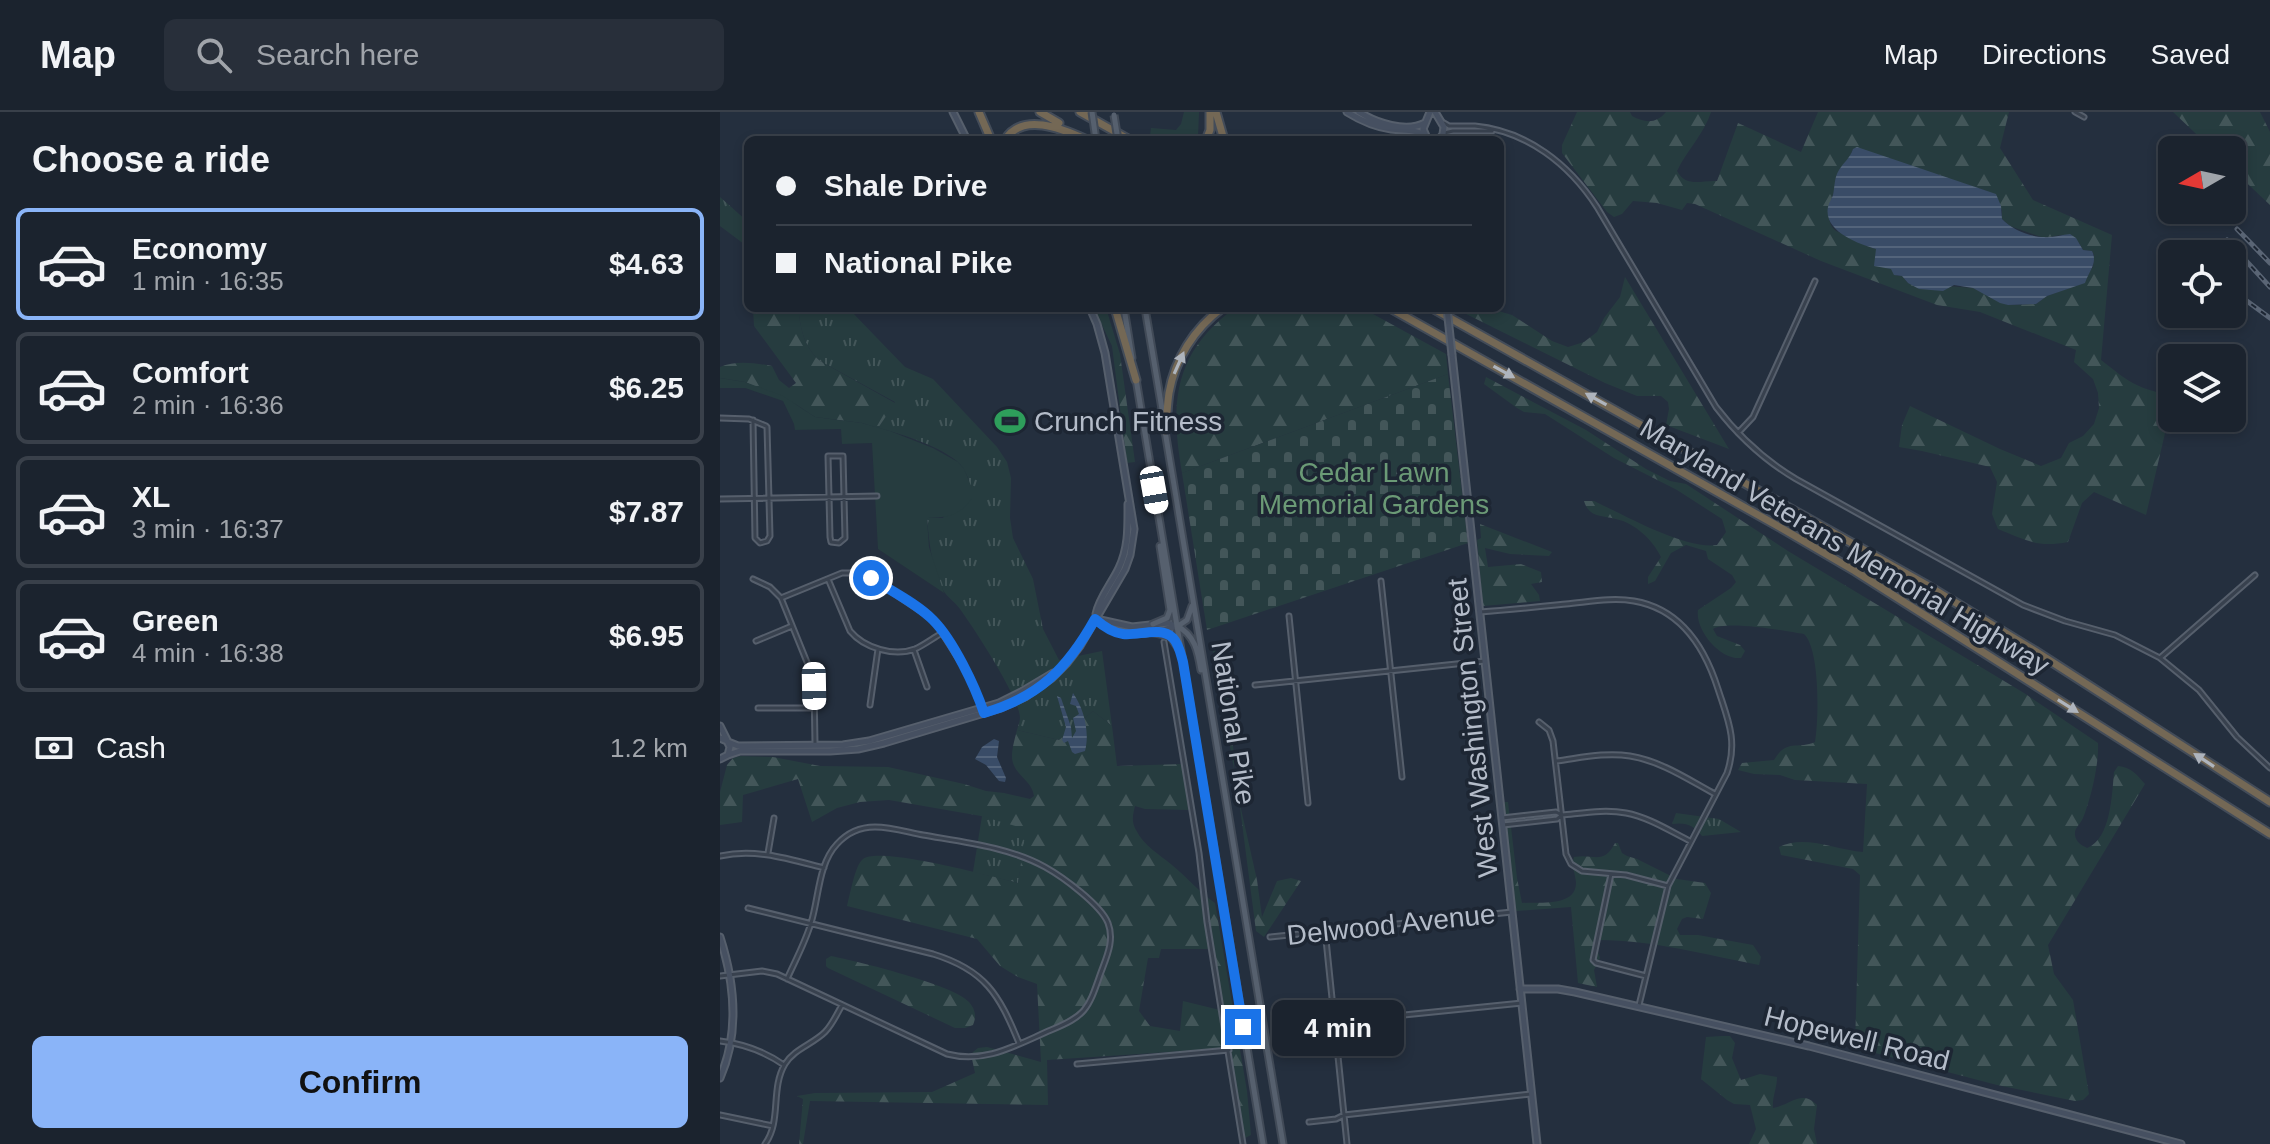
<!DOCTYPE html>
<meta charset="utf-8">
<style>
body{margin:0;font-family:Arial,sans-serif;background:#282f3a;color:#f1f3f6;height:100vh;display:flex;flex-direction:column;font-size:30px;white-space:nowrap}
*{box-sizing:border-box;margin:0}
p{font-size:26px;color:#a0a4aa}
.icon{flex:none;width:44px;height:44px;fill:none;stroke:currentColor;stroke-width:2;stroke-linecap:round;stroke-linejoin:round}
.map{position:relative;flex:1;overflow:hidden}
.details{display:flex;flex-direction:column;background:#1b232e;width:720px}
.details>*{flex:none}
.top-card{position:absolute;left:24px;top:24px;width:760px;height:176px;border-radius:12px;box-shadow:0 4px 12px #0003,0 0 0 2px #39404a;display:grid;align-content:center;height:176px;padding:0 32px;background:#1b232e}
.needle{width:52px;rotate:261deg}
.fabs{position:absolute;left:1438px;top:24px;display:grid;gap:16px}
.fabs a{display:grid;place-items:center;width:88px;height:88px;border-radius:12px;background:#1b232e;box-shadow:0 4px 12px #0003,0 0 0 2px #39404a;font-size:40px}
.end{position:absolute;width:36px;height:36px;margin:-18px;border:10px solid #1a73e8;background:#fff;box-shadow:0 0 0 4px #fff}
.from{border-radius:50%}
.bubble{position:absolute;height:56px;border-radius:12px;background:#1b232e;box-shadow:0 4px 12px #0003,0 0 0 2px #39404a;font-size:26px;font-weight:700;line-height:56px;text-align:center}
.car{position:absolute;width:24px;height:48px;margin:-24px -12px;border-radius:10px;box-shadow:0 0 6px 2px #0007;background:linear-gradient(#fff 24%,#345 0 40%,#fff 0 76%,#345 0 86%,#fff 0)}
.top-card b{display:flex;align-items:center;gap:28px;height:76px;font-size:30px}
.top-card b+b{border-top:2px solid #39404a}
.top-card i{width:20px;height:20px;background:#f1f3f6}
ul{padding:0;list-style:none}
li{display:flex;align-items:center;gap:24px;height:112px;margin:0 16px 12px;padding:0 16px;border:4px solid #39404a;border-radius:12px}
li div{flex:1}
li b{display:block;font-size:30px}
li em{font-style:normal;font-weight:700}
li.on{border-color:#8ab4f8}
li>.icon{width:72px;height:72px;stroke-width:1.5}
h2{padding:0 32px;font-size:36px;line-height:96px}
.pay{display:flex;align-items:center;gap:20px;height:88px;padding:0 32px;font-size:30px}
.pay p{margin-inline-start:auto}
.button{display:flex;gap:16px;margin-top:auto;padding:16px 32px}
.button a{flex:1;height:92px;border-radius:12px;background:#8ab4f8;color:#111;font-size:32px;font-weight:700;line-height:92px;text-align:center}
header{display:flex;align-items:center;gap:48px;box-sizing:border-box;height:112px;padding:0 40px;background:#1b232e;border-bottom:2px solid #39404a}
header strong{font-size:38px}
nav{display:flex;gap:44px;margin-inline-start:auto;font-size:28px}
.search{width:560px;height:72px;background:#282f3a;display:flex;align-items:center;gap:20px;box-sizing:border-box;padding:0 28px;border-radius:12px;color:#a0a4aa;font-size:30px}
main{display:flex;flex:1;min-height:0}
.map>svg:first-child{display:block}
</style>
<header>
<strong>Map</strong>
<div class="search"><svg class="icon" aria-label="search" viewBox="0 0 24 24"><circle cx="10" cy="10" r="6"/><path d="M15 15l6 6"/></svg>Search here</div>
<nav><a>Map</a><a>Directions</a><a>Saved</a></nav>
</header>
<main>
<section class="details">
<h2>Choose a ride</h2>
<ul>
<li class="on"><svg class="icon" aria-label="car" viewBox="0 0 24 24"><path d="M5 17H2v-5l4-1 3-4h7l3 4 3 1v5h-3M9 17h6M6 11h13"/><circle cx="7" cy="17" r="2"/><circle cx="17" cy="17" r="2"/></svg><div><b>Economy</b><p>1 min · 16:35</p></div><em>$4.63</em></li>
<li><svg class="icon" aria-label="car" viewBox="0 0 24 24"><path d="M5 17H2v-5l4-1 3-4h7l3 4 3 1v5h-3M9 17h6M6 11h13"/><circle cx="7" cy="17" r="2"/><circle cx="17" cy="17" r="2"/></svg><div><b>Comfort</b><p>2 min · 16:36</p></div><em>$6.25</em></li>
<li><svg class="icon" aria-label="car" viewBox="0 0 24 24"><path d="M5 17H2v-5l4-1 3-4h7l3 4 3 1v5h-3M9 17h6M6 11h13"/><circle cx="7" cy="17" r="2"/><circle cx="17" cy="17" r="2"/></svg><div><b>XL</b><p>3 min · 16:37</p></div><em>$7.87</em></li>
<li><svg class="icon" aria-label="car" viewBox="0 0 24 24"><path d="M5 17H2v-5l4-1 3-4h7l3 4 3 1v5h-3M9 17h6M6 11h13"/><circle cx="7" cy="17" r="2"/><circle cx="17" cy="17" r="2"/></svg><div><b>Green</b><p>4 min · 16:38</p></div><em>$6.95</em></li>
</ul>
<div class="pay"><svg class="icon" aria-label="cash" viewBox="0 0 24 24"><path d="M3 7h18v10H3z"/><circle cx="12" cy="12" r="2"/></svg>Cash<p>1.2 km</p></div>
<div class="button"><a>Confirm</a></div>
</section>
<div class="map">
<svg width="1550" height="1032" viewBox="0 0 1550 1032">
<defs>
<pattern id="grass-tufts" width="24" height="20" patternUnits="userSpaceOnUse" patternTransform="scale(2)"><rect width="24" height="20" fill="#263c3f"/><path d="M3 7l-1-3M5 7V3M7 7l1-3M15 17l-1-3M17 17v-4M19 17l1-3" fill="none" stroke="#435659"/></pattern>
<pattern id="forest-firs" width="22" height="20" patternUnits="userSpaceOnUse" patternTransform="scale(2)"><rect width="22" height="20" fill="#263c3f"/><path d="M5 1l3.5 6h-7zM16 11l3.5 6h-7z" fill="#435659"/></pattern>
<pattern id="cemetery-stones" width="16" height="16" patternUnits="userSpaceOnUse" patternTransform="scale(2)"><rect width="16" height="16" fill="#263c3f"/><path d="M2 7V4a2 2 0 0 1 4 0v3zM10 15v-3a2 2 0 0 1 4 0v3z" fill="#435659"/></pattern>
<pattern id="water-rules" width="6" height="5" patternUnits="userSpaceOnUse" patternTransform="scale(2)"><rect width="6" height="5" fill="#394c67"/><path d="M0 2.5h6" fill="none" stroke="#53647b"/></pattern>
</defs>
<rect width="100%" height="100%" fill="#242f3e"/>
<path fill="url(#grass-tufts)" d="M0,85L28,110V135L0,114Z
M78,196H128L185,255L213,267L277,335L287,350L291,366L290,406L293,426L313,467L323,517L339,548L382,539L392,614L373,599L339,628L297,618C298,614 300,610 300,606C300,586 253,515 240,497C235,490 227,485 223,478C212,457 209,430 207,406H223L249,369C247,363 244,357 240,352C223,335 182,322 158,316L175,290L100,249C83,234 81,217 78,196Z
M956,701L999,707L1021,720L982,724C974,713 966,710 952,712Z
M262,704L307,716L298,771L253,760Z"/>
<path fill="url(#forest-firs)" fill-rule="evenodd" d="M464,0H479L478,24L476,28H433L430,24L431,16L456,18L461,12Z
M857,0H910L912,4C925,11 936,12 946,0H991C984,22 967,38 957,59C966,76 982,68 997,69L1018,11L1081,40L1098,0H1289L1280,36L1313,88L1392,123L1381,248C1393,257 1405,268 1419,274C1431,280 1444,279 1452,291L1426,403L1374,380L1362,391L1348,430C1317,436 1306,428 1278,417L1272,402L1277,370L1270,355L1202,339L1179,335L1182,313L1190,294L1280,337L1321,354L1341,346L1349,331L1363,324L1374,312L1379,296L1378,281L1373,267L1354,250L1356,238L1260,200L1217,193L1101,149L975,92L967,91L962,98L937,91L913,89L902,102L894,105L887,100L842,41V33ZM1133,37L1267,79L1282,98V107L1290,114L1324,126L1341,123L1359,131L1363,138L1372,139L1374,143L1373,155L1360,172L1327,184L1316,192L1288,193L1253,176L1188,171L1182,164H1177L1156,137C1145,134 1138,129 1127,124C1125,123 1118,120 1116,119C1095,103 1127,55 1133,37Z
M1453,0H1540L1550,20V93L1512,57V38H1493Z
M905,165L1009,337L946,313L949,297L948,290L941,284H917L885,271L734,196H768L792,203L832,229L848,235L864,230L877,220L884,206L900,185Z
M33,196H78C81,217 83,234 100,249L175,291L158,316L142,311L95,305L77,293L25,270L0,266V255C16,248 35,251 52,254L59,268L69,276L76,271L34,214Z
M374,196H386L400,242L415,350L407,351L392,234Z
M515,196H642L726,242L728,262L462,361C450,291 453,241 515,196Z
M766,265L866,318L926,357L950,369L966,372L1068,439L1304,581L1378,631C1379,653 1371,686 1363,706C1360,713 1354,716 1355,723C1356,730 1361,733 1367,736C1391,727 1392,682 1394,660L1398,654C1411,655 1417,663 1425,672L1328,833L1334,862L1353,888L1369,982L1363,988L1355,989L1277,973L1140,937L1135,933L1140,763L1133,757L1061,743L1059,735C1084,722 1116,738 1143,740L1147,672L1075,668L1060,663L1034,662L1018,658L1022,651L1054,648C1067,626 1077,638 1095,630C1099,607 1100,537 1084,522C1065,519 1007,508 993,517L997,524L1020,533L1025,539L1021,546C1000,548 975,518 978,498L1011,476L1016,470L1012,463L988,447L986,439L966,433L951,441L935,469L928,472V465L941,445C933,428 915,411 896,407C882,403 869,406 864,389H874C904,403 966,438 997,433L1006,420L1002,407L957,378L894,346L825,302L804,300L797,296L764,272Z
M760,412L832,440L829,444L790,442L765,436L768,455L801,452L821,460L822,470L811,472L819,483L820,489L763,494L757,428L761,426Z
M492,533L497,536L501,567L508,585L514,644V657Z
M373,599L392,614L397,654L462,652L470,698L425,697L415,694C413,702 411,710 416,718C424,734 439,742 452,753C467,765 479,780 495,791L527,979L531,1023L525,1026L510,936L327,948L328,993L90,989L83,1032H79L83,987L77,984L95,981L212,980L255,961L252,947L253,940L258,936L267,935L321,950L317,872L298,865L280,854L257,827L127,794C130,783 135,753 143,747C160,734 273,765 298,771L306,717L261,704L169,688L140,690L117,696L92,710L78,667L23,683L22,710L0,713V680L7,653L13,646L20,644L53,645L100,654L168,655L244,672L266,679L284,681L310,687L314,684C312,667 292,663 292,644C292,636 295,626 297,618L339,628ZM441,837H493L504,899L463,889L460,919L430,914L419,899L428,846H439Z
M519,688L537,768L542,805L557,769L571,766L581,769L544,825L536,819Z
M784,690H788L797,766L802,791C819,790 857,795 856,770C855,760 851,754 854,745C874,741 883,754 895,731H898L902,741L907,744L917,747L957,767L985,771L991,781L983,807L967,805L962,807L957,817L960,823H978L1033,833L1041,845L1039,853C987,843 932,828 879,828L877,836L880,846L874,858L877,875L858,871L851,795L796,799Z
M111,844C137,849 234,873 249,890C255,897 257,904 253,913L245,916H235L108,856L106,854V847Z
M1002,924H1010L1015,931L1012,946L1021,968L1040,962L1057,965C1057,976 1052,985 1053,996C1071,993 1081,977 1097,993L1094,1017L1097,1032H1029L1036,1017L1030,993L1014,992L1007,988L981,967L986,925Z"/>
<path fill="url(#cemetery-stones)" d="M728,262L748,431L487,518L462,361Z"/>
<path fill="#263c3f" d="M0,266L25,270L63,284L95,305L142,311L170,319L213,336L238,350L244,357L252,376V386C239,405 227,405 207,406L209,435L224,481L158,437L152,331L122,332L121,317L75,318L74,312L63,289L25,276H0Z"/>
<path fill="url(#water-rules)" d="M1137,35L1276,82L1281,94L1282,107C1291,117 1310,125 1324,125C1332,126 1341,123 1350,122L1356,126L1363,138L1372,139C1378,151 1369,159 1365,171L1327,184L1316,192L1288,193L1280,191L1253,176L1234,173L1223,179L1199,177L1188,171L1182,164L1174,163L1171,157L1154,154L1156,137C1138,132 1103,119 1108,95C1109,90 1112,87 1113,83C1115,74 1114,66 1119,58C1124,50 1130,46 1133,37Z
M353,581C364,597 370,620 365,639L355,642L352,640L348,629L344,631L342,628L346,615L337,584L341,586L351,615L352,626L356,619L353,606L359,602L356,594L350,592Z
M274,627L279,629L277,645L286,666L285,670L279,669L266,653L255,647L262,635Z"/>
<g fill="none" stroke-linecap="round" stroke-linejoin="round">
<g stroke="#565f6c" stroke-width="7">
<path id="street" d="M1355,0L1364,5
M724,11L729,14C738,14 746,14 755,14C807,19 849,52 877,95L996,295C1019,325 1044,348 1076,367L1303,493L1345,509L1395,523L1440,546L1479,578L1517,625L1550,656
M724,21L733,19H772
M0,306L29,307L46,314L47,315L50,424L47,429L40,431L35,426L33,308
M1018,321L1033,305L1095,169
M108,344H123L125,426L119,431L111,430L110,425Z
M0,387L157,384
M33,467L50,475L61,486L91,560L94,574L95,631
M108,467L130,519C144,536 174,545 195,537C204,533 213,526 222,521
M661,469L682,665
M61,486L122,461H137L151,466L208,504L217,513L248,562L262,594
M760,500C789,498 817,495 846,492C868,490 892,485 914,489C961,497 985,536 998,577C1008,608 1018,629 1007,661L948,774L919,893
M569,504L588,691
M36,529L72,514
M444,530L479,741L487,810L523,1032
M194,538L207,575
M1440,546L1535,463
M535,573L765,549
M150,593L158,537
M38,596H95
M819,610L829,618L833,629L846,742L851,752L862,759L906,763L948,774
M836,649C860,646 885,640 910,644C941,649 969,668 995,682
M782,706L836,700L842,703
M783,713L837,707L842,703C863,701 885,697 906,701C928,705 950,719 970,729
M48,741L54,706
M0,744C36,736 69,747 104,756
M891,762L873,848L876,851L926,864
M28,796L213,842C265,858 279,882 299,931
M605,818L627,1032
M550,825L792,800
M0,864L42,859L57,862L227,942C266,952 296,933 331,918C365,904 368,898 380,863C386,846 395,829 388,811C381,793 343,765 325,755C289,735 243,730 203,723C187,720 171,715 155,715C141,715 127,721 117,732C98,752 99,786 91,811C85,831 75,849 67,867
M615,910L802,891
M0,929C25,932 44,939 64,953
M357,952L509,938
M0,1003L53,1014
M589,1010L616,1007L624,1003L811,982
M45,1032C62,1009 50,977 65,952C74,937 93,932 105,920C112,913 117,902 122,893"/>
</g>
<g stroke="#565f6c" stroke-width="9">
<path id="secondary" d="M233,0L247,28
M627,0C640,8 656,15 671,17C684,19 694,17 705,23
M639,0C656,11 686,21 705,11
M715,0L724,15L723,22L719,28
M708,28L703,17L710,0
M732,243L817,1032
M376,502C379,486 392,471 399,456C409,435 408,414 408,392
M375,507C399,528 429,523 457,514
M376,507L412,515L448,511L456,514
M0,614L7,628
M0,626L7,629L10,635L8,643L0,647
M8,630L18,634L123,633L149,629L279,591L301,580L333,561
M8,643L20,639H110L138,637L164,631L281,596L305,585L332,566L347,551L360,534L405,457L410,443L414,417L385,241L377,212L370,196
M0,825C15,872 20,920 0,966
M800,877H838L855,880L1089,934L1461,1032"/>
</g>
<g stroke="#414a57" stroke-width="9">
<path id="primary" d="M404,196L412,246
M425,196L444,309
M416,267L543,1032
M445,319L563,1032
M433,512L447,506L450,498L440,434
M457,514C475,523 478,540 481,558
M458,514L467,508L472,494
M430,520L450,524L458,536"/>
</g>
<g stroke="#434c59" stroke-width="11">
<path id="highway" d="M259,0L271,28
M320,0L339,11
M360,0L410,28
M496,0L504,28
M285,28C302,0 341,16 367,28
M486,28L490,18V0
M395,196L416,268
M463,196H480
M670,196L1063,417L1135,459L1550,722
M712,196L1205,472L1315,539L1550,690
M445,319C447,307 447,294 449,281C455,247 474,217 502,196"/>
</g>
<use href="#street" stroke="#38414e" stroke-width="3"/>
<use href="#secondary" stroke="#465061" stroke-width="5"/>
<use href="#primary" stroke="#56606e" stroke-width="5"/>
<use href="#highway" stroke="#746855" stroke-width="7"/>
<g stroke="#5a6575" stroke-width="5">
<path id="rail" d="M1517,117L1550,151
M1507,128L1550,175
M1512,178L1550,206"/>
</g>
<use href="#rail" stroke="#1d2633" stroke-width="2" stroke-dasharray="6" stroke-linecap="butt"/>
<g stroke="#565f6c" stroke-width="9" stroke-linecap="butt">
<path id="secondary-bridge" d="M727,196L732,243"/>
</g>
<g stroke="#414a57" stroke-width="9" stroke-linecap="butt">
<path id="primary-bridge" d="M372,0L376,28
M394,3L398,28"/>
</g>
<use href="#secondary-bridge" stroke="#465061" stroke-width="5"/>
<use href="#primary-bridge" stroke="#56606e" stroke-width="5"/>
</g>
<defs><path id="oneway-solid" d="M-6-.8H1V-3.2L6.5 0L1 3.2V.8H-6Z" transform="scale(2)"/></defs>
<g fill="#aeb4bd">
<use href="#oneway-solid" transform="translate(459 251) rotate(-66)"/>
<use href="#oneway-solid" transform="translate(784 260) rotate(29)"/>
<use href="#oneway-solid" transform="translate(876 287) rotate(-151)"/>
<use href="#oneway-solid" transform="translate(1348 594) rotate(32)"/>
<use href="#oneway-solid" transform="translate(1484 648) rotate(-147)"/>
</g>
<g fill="none" stroke-linecap="round" stroke-linejoin="round">
<path stroke="#1a73e8" stroke-width="10" d="M151,466C171,479 196,491 213,508C233,528 255,574 264,601C319,585 347,557 375,507C383,514 393,521 403,522C418,524 441,514 453,526C459,532 461,543 463,550L523,915"/>
</g>
<defs>
<g id="stadium-bare" transform="scale(2.4)"><path d="M0-5a6.5 5 0 1 0 0 10a6.5 5 0 1 0 0-10ZM-3.5-1.8h7v3.6h-7Z" fill="#2e9e5b" stroke="#1d2633" stroke-width="2.5" paint-order="stroke"/></g>
</defs>
<g fill-rule="evenodd">
<use href="#stadium-bare" x="290" y="309"/>
</g>
<g text-anchor="middle" stroke-width="7" stroke-linejoin="round" paint-order="stroke">
<g font-size="28" fill="#b4bcc9" stroke="#1d2633" text-anchor="start">
<text x="314" y="319">Crunch Fitness</text>
</g>
<g font-size="28" fill="#6b9a76" stroke="#1d2633">
<text x="654" y="370">Cedar Lawn<tspan x="654" dy="32">Memorial Gardens</tspan></text>
</g>
<g font-size="28" fill="#b4bcc9" stroke="#1d2633">
<text transform="translate(1125 434) rotate(31)" y="10">Maryland Veterans Memorial Highway</text>
<text transform="translate(514 611) rotate(81)" y="10">National Pike</text>
<text transform="translate(752 616) rotate(-96)" y="10">West Washington Street</text>
<text transform="translate(671 812) rotate(-6)" y="10">Delwood Avenue</text>
<text transform="translate(1137 926) rotate(14)" y="10">Hopewell Road</text>
</g>
</g>
</svg>
<div class="fabs">
<a><svg class="needle" viewBox="-14 -14 28 28"><path d="M0-13l5 13h-10z" fill="#e53935"/><path d="M0 13l5-13h-10z" fill="#a0a4aa"/></svg></a>
<a><svg class="icon" aria-label="locate" viewBox="0 0 24 24"><circle cx="12" cy="12" r="6"/><path d="M12 2v4M12 18v4M2 12h4M18 12h4"/></svg></a>
<a><svg class="icon" aria-label="layers" viewBox="0 0 24 24"><path d="M12 4l9 5-9 5-9-5zM3 14l9 5 9-5"/></svg></a>
</div>
<i class="end from" style="left:151px;top:466px"></i>
<i class="end" style="left:523px;top:915px"></i>
<div class="bubble" style="left:552px;top:888px;width:132px">4 min</div>
<i class="car" style="left:434px;top:378px;rotate:170deg"></i>
<i class="car" style="left:94px;top:574px;rotate:179deg"></i>
<div class="top-card">
<b><i class="from"></i>Shale Drive</b>
<b><i></i>National Pike</b>
</div>
</div>
</main>
